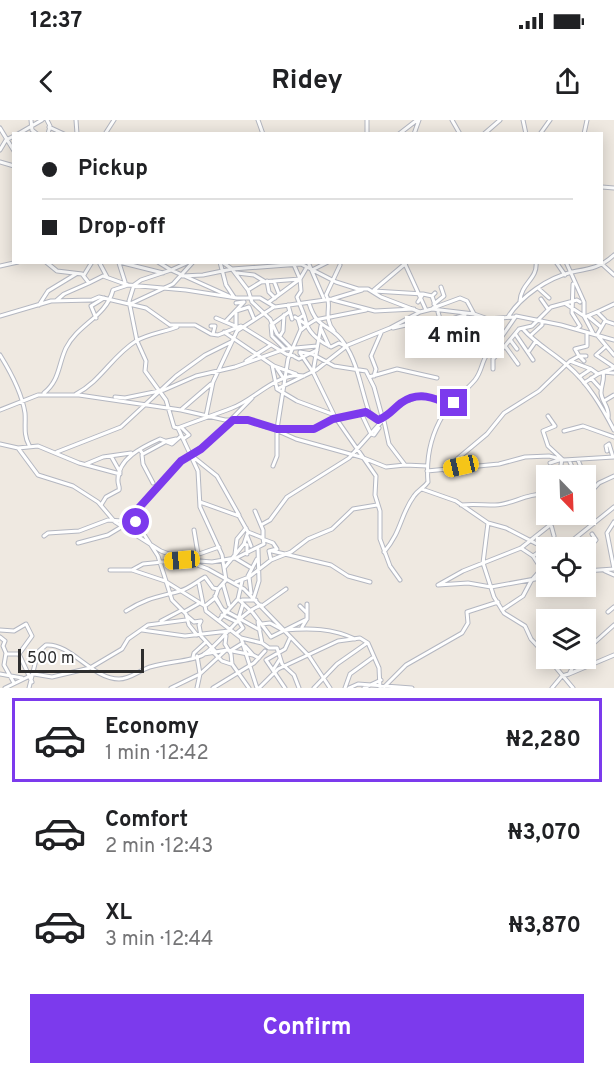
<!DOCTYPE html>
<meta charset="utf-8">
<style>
body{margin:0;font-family:Overpass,sans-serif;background:#f2f2f2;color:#202124;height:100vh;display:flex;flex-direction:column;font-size:22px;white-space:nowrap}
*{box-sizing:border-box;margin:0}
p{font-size:20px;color:#757577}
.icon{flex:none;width:33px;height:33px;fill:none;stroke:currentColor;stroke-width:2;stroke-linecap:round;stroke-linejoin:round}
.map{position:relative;height:568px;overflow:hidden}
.panel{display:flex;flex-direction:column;background:#fff;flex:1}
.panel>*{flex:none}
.banner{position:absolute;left:12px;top:12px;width:591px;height:132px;border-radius:0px;box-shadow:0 3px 15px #0003;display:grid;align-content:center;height:132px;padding:0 30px;background:#fff}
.needle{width:39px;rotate:157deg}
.controls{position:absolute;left:536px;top:345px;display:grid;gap:12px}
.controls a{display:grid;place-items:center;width:60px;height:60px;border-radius:0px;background:#fff;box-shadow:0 3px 15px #0003;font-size:30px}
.scale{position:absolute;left:18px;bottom:15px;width:126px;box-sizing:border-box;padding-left:6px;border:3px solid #2e2e2e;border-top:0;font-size:16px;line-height:21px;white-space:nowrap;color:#2e2e2e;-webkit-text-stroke:4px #fff;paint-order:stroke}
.end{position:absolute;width:27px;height:27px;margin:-14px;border:8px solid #7c3aed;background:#fff;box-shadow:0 0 0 3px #fff}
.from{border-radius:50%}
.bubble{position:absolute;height:42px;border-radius:0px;background:#fff;box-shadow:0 3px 15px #0003;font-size:20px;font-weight:700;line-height:42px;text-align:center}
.car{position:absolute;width:18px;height:36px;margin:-18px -9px;border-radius:8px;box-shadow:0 0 4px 2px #0007;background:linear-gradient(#f5c518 24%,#345 0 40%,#f5c518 0 76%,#345 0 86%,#f5c518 0)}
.banner b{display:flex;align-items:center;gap:21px;height:57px;font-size:22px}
.banner b+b{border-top:2px solid #e0e0e0}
.banner i{width:15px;height:15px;background:#202124}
ul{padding:10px 0 0;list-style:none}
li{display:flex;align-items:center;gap:18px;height:84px;margin:0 12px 9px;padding:0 18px;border:3px solid transparent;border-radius:0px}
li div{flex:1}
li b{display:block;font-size:22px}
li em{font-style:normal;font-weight:700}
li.current{border-color:#7c3aed}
li>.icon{width:54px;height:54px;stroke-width:1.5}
.cta{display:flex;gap:12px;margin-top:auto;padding:12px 30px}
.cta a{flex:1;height:69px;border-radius:0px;background:#7c3aed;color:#fff;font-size:24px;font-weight:700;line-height:69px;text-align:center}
.status{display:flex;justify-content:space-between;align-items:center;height:42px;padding:0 30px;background:#fff;direction:ltr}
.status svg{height:16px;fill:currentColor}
header{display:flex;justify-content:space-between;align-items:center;height:78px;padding:0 30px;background:#fff;font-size:27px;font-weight:700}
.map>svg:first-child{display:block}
</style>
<div class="status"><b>12:37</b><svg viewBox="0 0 49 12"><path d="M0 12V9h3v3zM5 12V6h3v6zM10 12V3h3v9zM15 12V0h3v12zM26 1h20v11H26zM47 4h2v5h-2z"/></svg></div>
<header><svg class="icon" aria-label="back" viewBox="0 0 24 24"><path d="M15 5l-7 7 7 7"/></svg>Ridey<svg class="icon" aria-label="share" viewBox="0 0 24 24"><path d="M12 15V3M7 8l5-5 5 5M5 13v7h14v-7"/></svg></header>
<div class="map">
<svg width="614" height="568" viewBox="0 0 614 568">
<rect width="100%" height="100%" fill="#efe9e1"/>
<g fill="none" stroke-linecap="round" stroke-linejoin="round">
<g stroke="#b4b7c1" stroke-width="5">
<path id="street" d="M31,0L32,10L37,14
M47,0L50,6L48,14
M76,0L77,14
M258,0L263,14
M367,0V14
M452,0L460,14
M523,0L526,14
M49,7L64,14
M0,8L14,31
M18,14L42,0
M105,14L114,0
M399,14L417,0
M414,14L419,0
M484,14L500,0
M540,14L550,0
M584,14L587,0
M0,30L6,20L14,16
M0,42L14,46
M602,67L614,68
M46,142L57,151L82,154L89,163L103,156L128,165L186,170L237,178H260L275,187L332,179L362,170
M99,142L107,157
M119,142L163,153
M158,142L171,150L189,142
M220,142L226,165L234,177
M222,142L232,149L301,144L336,162L358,169H368L381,177L420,192
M308,142L324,179
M556,142L565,155
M566,142L584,182V196L593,213
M119,143L125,162
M405,144L426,190
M603,145L614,155
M0,146L18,142
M314,149L328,142
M237,153L254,155L264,161
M84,155L92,142
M182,156L203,155L232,149L248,170L252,182L270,199L277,214L291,228
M267,161L269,172L275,178
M274,161L279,174
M573,164L572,193L580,206L576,209
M538,168L549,178
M248,170L261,162L300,159
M374,170L406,143
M374,171L423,174
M435,173L432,176L435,185
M541,179L548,189
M57,180L64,174L89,163
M333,180L375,191L414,189
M520,181C521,163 538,159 536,142
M269,182L300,159L294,145
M418,182L423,174L432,176
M236,183L244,182
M309,183C317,211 331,203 344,223C358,243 361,269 369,292L378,299
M130,184L173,164L193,142
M434,184L444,176L441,167
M566,184L584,196
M39,185L48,171L76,154
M288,185L292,199
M433,188L460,178L467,181L474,194
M289,192L271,205L272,216L285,229L317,226
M597,192L614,184
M0,196L51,181L92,180L99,177L146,188L170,205H195L211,214L218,215L241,206L286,234L294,236
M295,197L307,205C310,214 322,223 331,227L339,223L345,226
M508,197C521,176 548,158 572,152C589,149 600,148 614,135
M585,197L597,192L605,200
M589,197L601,207
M96,198L91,186L104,178
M216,198L235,206
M438,200L440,199L438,192
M226,201L244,182
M614,204L605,201L597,215L614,235
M307,205L315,200L366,190
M211,206H215L213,214
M236,207V191L249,187L254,199
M393,208L410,204H435L465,195
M321,209L329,226
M301,210L307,205L304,195
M524,210C536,224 554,233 568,246C588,263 602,287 614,310
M334,211C322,197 333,185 326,175L340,145
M224,212L274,246L296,254
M516,215L533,240
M280,216L283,211L284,195
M530,216L542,205V201
M511,221L517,229
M605,227L596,235L614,247
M529,231L536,221
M300,233L313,252L321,206
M0,235C10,251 22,274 25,293C26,304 23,314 29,325
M579,236H586
M579,236L584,241
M295,237L299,239L317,230
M246,241L271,225
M570,241L591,249
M518,244L505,226L519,209L532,206L551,187L577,180L580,182
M272,245L277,269L316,250L348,225L390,208L420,192L432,189L474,194L488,199L514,197
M276,247L284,259
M493,249V239L505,226
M313,252L335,297L376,356L375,375L380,391V419L390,446L400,460
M374,256L376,249L371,236L381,213
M369,257L397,249L437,258
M579,257L591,249L598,254L603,252L614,253
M591,258L601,269
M584,263L598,254
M277,269L297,281L332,294
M44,273C60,260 58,245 66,228C78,204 106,197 113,170L128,165
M76,274C101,261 112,236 136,221C148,214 164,212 177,207
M115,277L125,278L164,270L196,256L235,247L285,229
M604,281L614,275
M182,289L211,264
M0,290L38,275H79L181,290L225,300H245L266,307L287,310L314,309L333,299L369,292
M361,293L371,314L374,315L379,308
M206,296L213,262L237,211L274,187
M548,296L555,306L543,311L548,326L562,339L560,351
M384,298L402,283L423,275L451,286
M608,298C610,287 602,283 601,273C601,265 605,260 603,252L614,248
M178,308C196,301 214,295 232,288C256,279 276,252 304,256
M182,308L189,315L183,319
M278,311L296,319L361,337L386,347L405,345L389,324L384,301
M564,311L583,306L614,317
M0,324L18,328L38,355L73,366L98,382L115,402L161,431L208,449L244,469L309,536L330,568
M18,328L38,326L79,343L120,354
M140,330L143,334L167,321L176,319
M607,331L606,326L609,324L613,337
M57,332L121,307L176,256L205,235L231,222
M142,335L143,344L153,363
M111,336L120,352
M192,336L217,356L239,395
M569,340L573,349
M578,340L583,352
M550,343L559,340
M86,344L103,337L131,333
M405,345L427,346
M273,346L277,336V309L288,239L301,209L298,199L304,195L297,177L301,171L300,159L307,147
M444,350L487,314L504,293L539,271L570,241L579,236L575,229L587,226V213
M427,351L499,344L525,337L549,336L564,340L614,337
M422,369L456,381L488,403L506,408L537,424L543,423L553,428
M585,378L599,363L614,356
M200,382L239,396L248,412L263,418L264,424L236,438
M101,385L106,377L119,370C120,367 118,365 118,361C117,339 142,327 160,319L172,324L181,316
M461,385C473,384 483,385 495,385C512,385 528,372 546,375
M255,391L263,410V418
M614,402L607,413L614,449
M488,403L483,443L494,477L504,493L525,506L531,519L546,535
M261,405L270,400L287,377L349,338L383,300L374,267L366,251L334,246L312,234L300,232
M551,405L554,416
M194,410L198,434
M44,416L48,413L79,411L108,400L136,402L158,436L172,480L186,494L189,505L197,515
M247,416L251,426
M78,423L108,415L123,406L181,341L210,321L252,278
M244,424L247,425V434
M521,428L533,436L546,456
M563,428L614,387
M272,431L331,445L348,456L370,462
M384,432C402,411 400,395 414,376C418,370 424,368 428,362C426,339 431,315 443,295C450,282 465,272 475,260C485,247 480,234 498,227V222L516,196L561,205L614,220
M585,433L596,420L592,414
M235,434L237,419L246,408
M585,434L591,440L588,443
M533,436L539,432
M187,440L212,442L235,438L250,447
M271,440L291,432L308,419L332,409L353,389L377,385
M585,440L594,450
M537,442L546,437L541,431
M225,447L244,424L248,412
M110,450H132L165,461L205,486L215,478
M132,450L143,444L182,440L219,427
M585,451L614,449
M588,451L593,459
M605,451L614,455
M248,456L257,439
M249,457L251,473
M236,462L249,457L271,440L269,431L277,429L273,423L265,420
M199,464L203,484
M223,464L229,485
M438,465L463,451L521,428L564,394
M438,465L468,463L491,467L546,457
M215,476L222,489L260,510
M254,477L259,461L258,429
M238,479L253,493L271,517L307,499
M242,480H256
M205,486L206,491L241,518L257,568
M262,486L286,469
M300,486L307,493
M502,490L523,476L531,461L546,444
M126,491C146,478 158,477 180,471C190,468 196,462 205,457L213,468L218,469
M184,492L198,484
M608,492L614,487
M225,493L215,478L218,469L226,460L222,435L200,387L198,351L178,308L174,307L166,280L145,251L146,241L137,221L129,181L134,165L141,160L171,150L229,176
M222,495L237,502
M187,496L194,502L201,501L199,505L201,516L215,531
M219,500L238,479L242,461
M161,501L182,490
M258,502L262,523L269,528H277L282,544L294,555L299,568
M262,504L270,503L281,509
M302,507L307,499V484
M0,510L14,511L26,504L32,516L19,534L32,562
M142,510L185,516L229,511
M284,510C310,508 332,508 355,519
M237,513L243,508L238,500L243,484
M226,516L225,524L231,534L232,544L249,568
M0,517L5,521L3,526L6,533L4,545L14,563
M241,518L262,523
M245,526L253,535L259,538
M212,531L222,541L231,544
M230,531L243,523
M585,531L614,505
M6,534H19
M204,534L227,530L253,535
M193,537L194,533L206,522
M548,538L573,568
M273,550L280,539
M0,554L22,558
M569,554L614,535
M5,568L34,554L52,557L90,548L122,529L128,519L148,505L186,500
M29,568L38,532L46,525C71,523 92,559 119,559C129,559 136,553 145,549C159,542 191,542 203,535C224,521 236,495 261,485
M171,568L200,554L197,536
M197,568L200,554L225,531
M213,568L254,543L265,531
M259,568L278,549L338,521L360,518L368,523L379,548L380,568
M285,568L266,540L285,529L290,518
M314,568L337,544L367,523
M345,568L350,554L372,538
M349,568L358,564L412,568
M364,568L381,560
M383,568L406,545L462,513L468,503L467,492L498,482
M552,568L562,556L569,554L578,538"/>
</g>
<use href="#street" stroke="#fff" stroke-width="3"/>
</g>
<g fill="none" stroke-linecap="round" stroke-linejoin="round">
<path stroke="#7c3aed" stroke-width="8" d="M136,402L128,400L181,341L201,329L233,300H248L277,309H314L333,299L366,292L378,300C389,296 393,289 401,283C418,271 434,277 451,286L454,283"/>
</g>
</svg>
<div class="controls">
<a><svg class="needle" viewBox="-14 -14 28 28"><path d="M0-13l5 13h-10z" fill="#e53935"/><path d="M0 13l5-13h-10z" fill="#757577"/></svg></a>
<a><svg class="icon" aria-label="locate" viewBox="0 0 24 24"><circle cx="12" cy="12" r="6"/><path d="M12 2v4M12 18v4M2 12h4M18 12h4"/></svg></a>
<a><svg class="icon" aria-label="layers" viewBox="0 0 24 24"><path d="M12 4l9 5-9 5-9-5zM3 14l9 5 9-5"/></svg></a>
</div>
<div class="scale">500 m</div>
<i class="end from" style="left:136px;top:402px"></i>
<i class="end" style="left:454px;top:283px"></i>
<div class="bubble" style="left:405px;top:196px;width:99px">4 min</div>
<i class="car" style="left:461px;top:346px;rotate:257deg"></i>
<i class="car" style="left:182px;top:440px;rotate:265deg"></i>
<div class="banner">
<b><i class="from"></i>Pickup</b>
<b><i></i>Drop-off</b>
</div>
</div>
<section class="panel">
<ul>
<li class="current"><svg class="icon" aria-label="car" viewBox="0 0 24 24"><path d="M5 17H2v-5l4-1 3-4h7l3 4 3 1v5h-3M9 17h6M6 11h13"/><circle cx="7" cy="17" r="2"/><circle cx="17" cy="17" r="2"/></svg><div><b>Economy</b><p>1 min · 12:42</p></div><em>₦2,280</em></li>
<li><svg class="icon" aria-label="car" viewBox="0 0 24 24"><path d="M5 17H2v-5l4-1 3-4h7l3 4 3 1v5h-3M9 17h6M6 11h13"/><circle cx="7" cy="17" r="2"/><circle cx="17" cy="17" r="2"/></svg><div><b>Comfort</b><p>2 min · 12:43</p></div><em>₦3,070</em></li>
<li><svg class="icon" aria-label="car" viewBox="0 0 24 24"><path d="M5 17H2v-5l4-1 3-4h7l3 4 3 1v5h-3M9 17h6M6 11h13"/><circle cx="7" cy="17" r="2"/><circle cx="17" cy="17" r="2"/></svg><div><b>XL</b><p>3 min · 12:44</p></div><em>₦3,870</em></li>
</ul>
<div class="cta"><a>Confirm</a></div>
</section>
